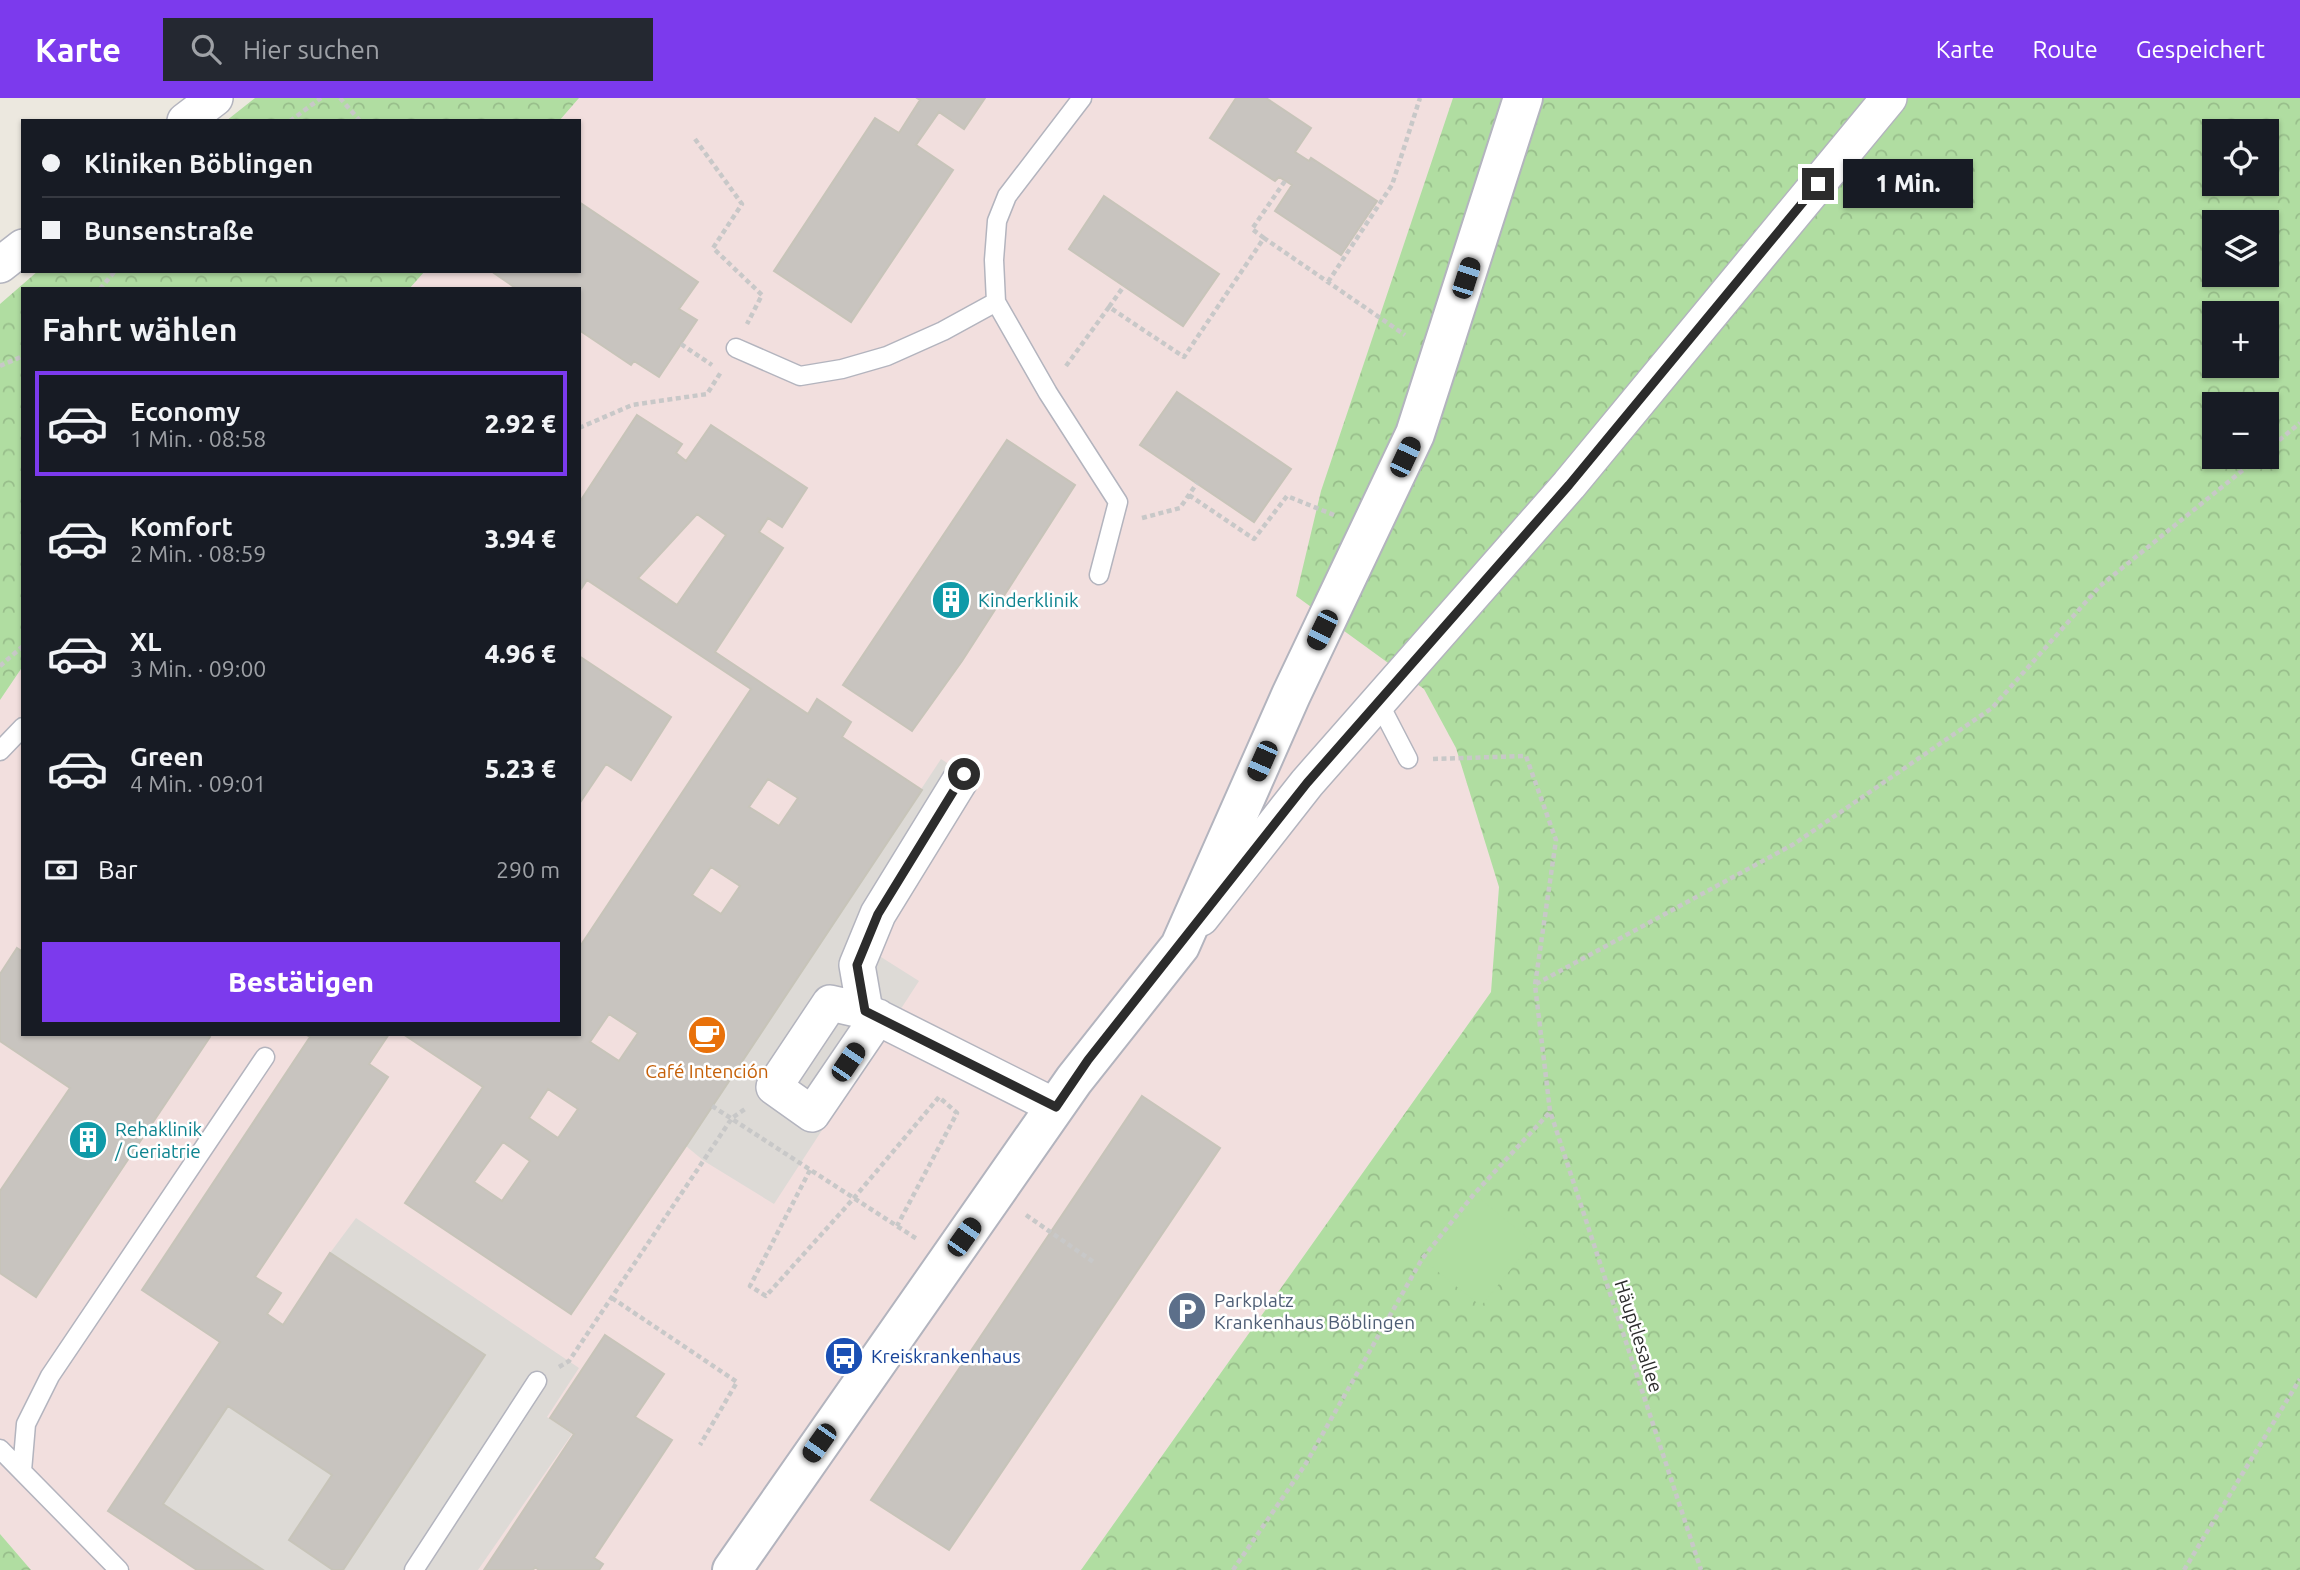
<!DOCTYPE html>
<html lang="de">
<meta charset="utf-8">
<style>
body{margin:0;font-family:Ubuntu,sans-serif;background:#242831;color:#f1f3f6;height:100vh;display:flex;flex-direction:column;font-size:26px;white-space:nowrap}
*{box-sizing:border-box;margin:0}
p{font-size:23px;color:#9ea1a6}
.icon{flex:none;width:38px;height:38px;fill:none;stroke:currentColor;stroke-width:2;stroke-linecap:round;stroke-linejoin:round}
.map{position:relative;flex:1;overflow:hidden}
.side{position:absolute;left:21px;top:189px;width:560px;height:749px;display:flex;flex-direction:column;background:#171b24;border-radius:0px;box-shadow:0 2px 5px #0004}
.side>*{flex:none}
.hud{position:absolute;left:21px;top:21px;width:560px;height:154px;border-radius:0px;box-shadow:0 2px 5px #0004;display:grid;align-content:center;height:154px;padding:0 21px;background:#171b24}
.controls{position:absolute;left:2202px;top:21px;display:grid;gap:14px}
.controls a{display:grid;place-items:center;width:77px;height:77px;border-radius:0px;background:#171b24;box-shadow:0 2px 5px #0004;font-size:35px}
.end{position:absolute;width:32px;height:32px;margin:-16px;border:9px solid #2c2c2c;background:#fff;box-shadow:0 0 0 4px #fff}
.from{border-radius:50%}
.bubble{position:absolute;height:49px;border-radius:0px;background:#171b24;box-shadow:0 2px 5px #0004;font-size:23px;font-weight:800;line-height:49px;text-align:center}
.car{position:absolute;width:21px;height:42px;margin:-21px -10px;border-radius:9px;box-shadow:0 0 5px 2px #0007;background:linear-gradient(#222 24%,#8ab4d8 0 40%,#222 0 76%,#8ab4d8 0 86%,#222 0)}
.hud b{display:flex;align-items:center;gap:24px;height:66px;font-size:26px}
.hud b+b{border-top:2px solid #363941}
.hud i{width:18px;height:18px;background:#f1f3f6}
ul{padding:0;list-style:none}
li{display:flex;align-items:center;gap:21px;height:105px;margin:0 14px 10px;padding:0 7px;border:4px solid transparent;border-radius:0px}
li div{flex:1}
li b{display:block;font-size:26px}
li em{font-style:normal;font-weight:800}
li.on{border-color:#7c3aed}
li>.icon{width:63px;height:63px;stroke-width:1.5}
h2{padding:0 21px;font-size:32px;line-height:84px}
.pay{display:flex;align-items:center;gap:18px;height:77px;padding:0 21px;font-size:26px}
.pay p{margin-inline-start:auto}
.primary-button{display:flex;gap:14px;margin-top:auto;padding:14px 21px}
.primary-button a{flex:1;height:80px;border-radius:0px;background:#7c3aed;color:#fff;font-size:28px;font-weight:800;line-height:80px;text-align:center}
header{display:flex;align-items:center;gap:42px;box-sizing:border-box;height:98px;padding:0 35px;background:#7c3aed;color:#fff}
header strong{font-size:33px}
nav{display:flex;gap:38px;margin-inline-start:auto;font-size:24px}
.search{width:490px;height:63px;background:#242831;display:flex;align-items:center;gap:18px;box-sizing:border-box;padding:0 24px;border-radius:0px;color:#9ea1a6;font-size:26px}
.map>svg:first-child{display:block}
</style>
<header>
<strong>Karte</strong>
<div class="search"><svg class="icon" aria-label="search" viewBox="0 0 24 24"><circle cx="10" cy="10" r="6"/><path d="M15 15l6 6"/></svg>Hier suchen</div>
<nav><a>Karte</a><a>Route</a><a>Gespeichert</a></nav>
</header>
<div class="map">
<svg width="2300" height="1472" viewBox="0 0 2300 1472">
<defs>
<pattern id="forest-crowns" width="20" height="18" patternUnits="userSpaceOnUse" patternTransform="scale(1.75)"><rect width="20" height="18" fill="#b0dda1"/><path d="M2 6a3 3 0 1 1 6 0M12 15a3 3 0 1 1 6 0" fill="none" stroke="#98be8b"/></pattern>
</defs>
<rect width="100%" height="100%" fill="#ece8df"/>
<path fill="#f2dfde" d="M579,0H1453L1321,393L1297,497L1424,591L1456,650L1499,789L1491,894L1081,1472H31L0,1436V602L23,568V936H579V191H409L425,173H579V23H559Z"/>
<path fill="url(#forest-crowns)" fill-rule="evenodd" d="M255,0H579L559,23H226Z
M1453,0H2300V1472H1081L1491,894L1499,789L1456,650L1424,591L1296,498L1321,393ZM2214,33H2266V86H2214ZM2214,124H2266V177H2214ZM2214,215H2266V268H2214ZM2214,306H2266V359H2214Z
M38,173H425L409,191H23V568L0,602V206Z
M0,1436L31,1472H0Z"/>
<path fill="#b0dda1" d="M1474,1096L1533,1144L1481,1208L1422,1161Z"/>
<path fill="#dddad6" d="M941,661L979,686L873,854L919,883L774,1106L704,1063L686,1048Z
M356,1120L579,1270L547,1319L572,1336L478,1472H343L485,1258L330,1155Z
M228,1308L332,1377L289,1442L333,1472H263L163,1406Z"/>
<path fill="#c8c4bf" stroke="#c7c4b9" stroke-width="2" fill-rule="evenodd" d="M917,0H985L964,31L939,14L916,47L953,72L851,224L774,173L875,20L899,35L920,2Z
M1236,0H1266L1311,30L1295,54L1309,63L1311,60L1377,103L1341,157L1275,113L1292,87L1279,79L1275,83L1210,40Z
M1104,98L1219,176L1183,228L1069,151Z
M579,104L698,184L679,211L697,222L659,279L634,263L631,267L579,232V191H517L491,173H579Z
M1177,294L1291,371L1254,424L1140,347Z
M637,317L682,346L676,355L686,363L711,327L807,390L782,429L768,420L759,434L783,450L715,554L808,616L817,601L851,624L842,639L922,692L686,1048L571,1216L405,1105L483,989L403,936H579V850L751,591L587,482L581,491L579,490V405ZM697,416L726,437L677,507L638,480ZM768,681L798,700L779,728L749,709ZM711,769L740,788L721,816L692,797ZM609,916L638,935L619,963L590,944ZM548,991L578,1011L558,1040L529,1020ZM503,1044L530,1063L502,1103L474,1084Z
M1007,342L1075,387L962,563L912,633L843,587Z
M579,558L671,619L631,682L606,666L579,706Z
M17,850L23,854V936H207L210,939L36,1199L0,1175V1093L70,990L0,943V876Z
M305,936H389L369,966L388,979L255,1179L281,1195L267,1216L283,1227L330,1155L485,1257L343,1472H333L289,1442L332,1377L228,1308L163,1406L263,1472H197L108,1413L220,1244L142,1192L310,939Z
M1142,998L1220,1050L949,1452L871,1402Z
M605,1237L664,1276L635,1319L672,1342L594,1460L603,1466L599,1472H539L535,1469L533,1472H484L574,1336L550,1320Z"/>
<g fill="none" stroke-linecap="round" stroke-linejoin="round">
<g stroke="#b3b4be" stroke-width="21">
<path id="lane" d="M1082,0L1007,98L997,123L994,162L996,204L1048,295L1118,404L1099,477
M736,250L800,278L842,271L887,258L943,233L996,204
M1379,605L1408,661
M0,653L23,629
M0,1351L119,1472
M22,1373L26,1326L50,1278L265,959
M414,1472L537,1283"/>
</g>
<g stroke="#b3b4be" stroke-width="38">
<path id="street" d="M185,23L215,0
M0,167L23,149
M964,676L878,816L857,867L865,913L1056,1009
M1201,820L1307,685L1569,387L1889,0
M865,913L830,905L774,989L812,1016L878,919"/>
</g>
<g stroke="#b3b4be" stroke-width="42">
<path id="secondary" d="M732,1472L1074,982L1180,848L1291,597L1415,336L1523,0"/>
</g>
<path stroke="#c8c8c8" stroke-width="4.5" stroke-dasharray="5 3.5" stroke-linecap="butt" d="M340,0L360,23
M290,23L321,0
M695,41L742,106L713,150L762,197L747,226
M1264,140L1252,131L1285,83
M1328,184L1392,87L1420,0
M100,191L115,173
M1109,209L1124,188
M681,246L712,267
M0,268L23,258
M1066,268L1109,209L1184,259L1264,140L1405,237
M579,330L632,307L707,296L721,274
M2266,353L2300,325
M1189,397L1254,441L1287,398L1334,417
M1142,420L1180,410L1197,385
M0,568L23,548
M1433,661L1526,658L1556,742L1535,887L1550,1013L1701,1472
M1536,886L1794,746L1992,610L2100,488L2259,359
M712,1008L917,1141
M810,1072L750,1188L766,1198L854,1100L939,999L957,1015L897,1128
M1026,1117L1095,1165
M612,1200L737,1284L700,1347
M559,1269L569,1263L732,1020L745,1011
M1233,1472L1305,1367L1422,1161L1474,1096L1550,1014
M2184,1472L2300,1281"/>
<use href="#lane" stroke="#fff" stroke-width="18"/>
<use href="#street" stroke="#fff" stroke-width="35"/>
<use href="#secondary" stroke="#fff" stroke-width="38"/>
</g>
<g fill="none" stroke-linecap="round" stroke-linejoin="round">
<path stroke="#2c2c2c" stroke-width="9" d="M964,676L878,816L857,867L865,913L1056,1009L1088,962L1307,685L1569,387L1818,86"/>
</g>
<defs>
<g id="building-disc" transform="scale(2.0125)"><circle r="9.5" fill="#0f9aa8" stroke="#fff"/><path d="M-4-6H4V6H1V3H-1V6H-4ZM-2.5-4.3h1.7v1.8h-1.7ZM.8-4.3h1.7v1.8H.8ZM-2.5-1h1.7V.8h-1.7ZM.8-1h1.7V.8H.8Z" fill="#fff"/></g>
<g id="cafe-disc" transform="scale(2.0125)"><circle r="9.5" fill="#e8710a" stroke="#fff"/><path d="M-5.5-4.5H6V0H3Q3 3.5 0 3.5H-2.5Q-5.5 3.5-5.5 0ZM3-3.2v2h1.7v-2ZM-6 4.5H4V6H-6Z" fill="#fff"/></g>
<g id="parking-disc" transform="scale(2.0125)"><circle r="9.5" fill="#5c6f8a" stroke="#fff"/><path d="M-3.5-5.5H1a3.5 3.5 0 0 1 0 7H-1V5.5H-3.5ZM-1-3.4V-.6H.8a1.4 1.4 0 0 0 0-2.8Z" fill="#fff"/></g>
<g id="bus-disc" transform="scale(2.0125)"><circle r="9.5" fill="#1a4fb4" stroke="#fff"/><path d="M-5-6H5V4H4V6H2V4H-2V6H-4V4H-5ZM-3.5-4V0h7V-4ZM-3.5 1.2v1.5H-2V1.2ZM2 1.2v1.5H3.5V1.2Z" fill="#fff"/></g>
</defs>
<g fill-rule="evenodd">
<use href="#building-disc" x="951" y="502"/>
<use href="#cafe-disc" x="707" y="937"/>
<use href="#building-disc" x="88" y="1042"/>
<use href="#parking-disc" x="1187" y="1213"/>
<use href="#bus-disc" x="844" y="1258"/>
</g>
<g text-anchor="middle" stroke-width="5" stroke-linejoin="round" paint-order="stroke">
<g font-size="19" fill="#0d838f" stroke="#fff" text-anchor="start">
<text x="978" y="509">Kinderklinik</text>
<text x="115" y="1038">Rehaklinik<tspan x="115" dy="22">/ Geriatrie</tspan></text>
</g>
<g font-size="19" fill="#c56008" stroke="#fff">
<text x="707" y="980">Café Intención</text>
</g>
<g font-size="19" fill="#4e5e75" stroke="#fff" text-anchor="start">
<text x="1214" y="1209">Parkplatz<tspan x="1214" dy="22">Krankenhaus Böblingen</tspan></text>
</g>
<g font-size="19" fill="#2c2c2c" stroke="#fff">
<text transform="translate(1639 1238) rotate(72)" y="7">Häuptlesallee</text>
</g>
<g font-size="19" fill="#164399" stroke="#fff" text-anchor="start">
<text x="871" y="1265">Kreiskrankenhaus</text>
</g>
</g>
</svg>
<div class="controls">
<a><svg class="icon" aria-label="locate" viewBox="0 0 24 24"><circle cx="12" cy="12" r="6"/><path d="M12 2v4M12 18v4M2 12h4M18 12h4"/></svg></a>
<a><svg class="icon" aria-label="layers" viewBox="0 0 24 24"><path d="M12 4l9 5-9 5-9-5zM3 14l9 5 9-5"/></svg></a>
<a>+</a>
<a>−</a>
</div>
<i class="end from" style="left:964px;top:676px"></i>
<i class="end" style="left:1818px;top:86px"></i>
<div class="bubble" style="left:1843px;top:61px;width:130px">1 Min.</div>
<i class="car" style="left:1466px;top:180px;rotate:18deg"></i>
<i class="car" style="left:1405px;top:359px;rotate:25deg"></i>
<i class="car" style="left:1322px;top:532px;rotate:206deg"></i>
<i class="car" style="left:1262px;top:663px;rotate:204deg"></i>
<i class="car" style="left:848px;top:964px;rotate:34deg"></i>
<i class="car" style="left:964px;top:1139px;rotate:35deg"></i>
<i class="car" style="left:819px;top:1345px;rotate:215deg"></i>
<div class="hud">
<b><i class="from"></i>Kliniken Böblingen</b>
<b><i></i>Bunsenstraße</b>
</div>
<section class="side">
<h2>Fahrt wählen</h2>
<ul>
<li class="on"><svg class="icon" aria-label="car" viewBox="0 0 24 24"><path d="M5 17H2v-5l4-1 3-4h7l3 4 3 1v5h-3M9 17h6M6 11h13"/><circle cx="7" cy="17" r="2"/><circle cx="17" cy="17" r="2"/></svg><div><b>Economy</b><p>1 Min. · 08:58</p></div><em>2.92 €</em></li>
<li><svg class="icon" aria-label="car" viewBox="0 0 24 24"><path d="M5 17H2v-5l4-1 3-4h7l3 4 3 1v5h-3M9 17h6M6 11h13"/><circle cx="7" cy="17" r="2"/><circle cx="17" cy="17" r="2"/></svg><div><b>Komfort</b><p>2 Min. · 08:59</p></div><em>3.94 €</em></li>
<li><svg class="icon" aria-label="car" viewBox="0 0 24 24"><path d="M5 17H2v-5l4-1 3-4h7l3 4 3 1v5h-3M9 17h6M6 11h13"/><circle cx="7" cy="17" r="2"/><circle cx="17" cy="17" r="2"/></svg><div><b>XL</b><p>3 Min. · 09:00</p></div><em>4.96 €</em></li>
<li><svg class="icon" aria-label="car" viewBox="0 0 24 24"><path d="M5 17H2v-5l4-1 3-4h7l3 4 3 1v5h-3M9 17h6M6 11h13"/><circle cx="7" cy="17" r="2"/><circle cx="17" cy="17" r="2"/></svg><div><b>Green</b><p>4 Min. · 09:01</p></div><em>5.23 €</em></li>
</ul>
<div class="pay"><svg class="icon" aria-label="cash" viewBox="0 0 24 24"><path d="M3 7h18v10H3z"/><circle cx="12" cy="12" r="2"/></svg>Bar<p>290 m</p></div>
<div class="primary-button"><a>Bestätigen</a></div>
</section>
</div>
